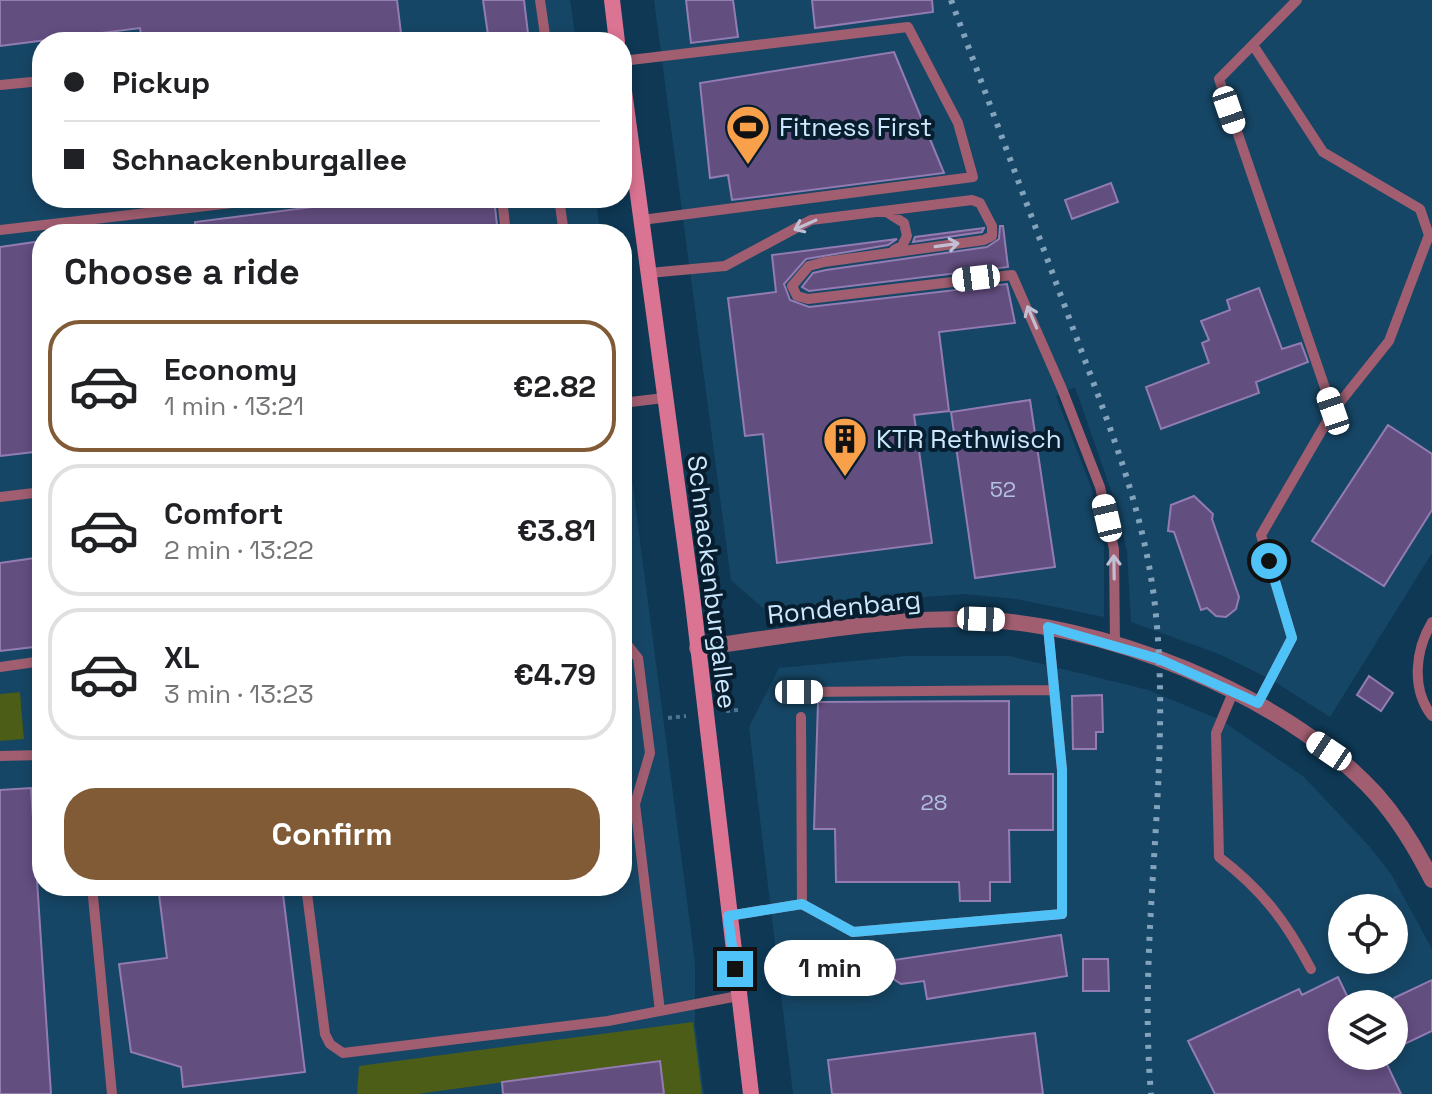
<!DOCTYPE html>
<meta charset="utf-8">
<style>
body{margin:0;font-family:"Space Grotesk",sans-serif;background:#f2f2f2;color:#202124;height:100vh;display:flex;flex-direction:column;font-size:30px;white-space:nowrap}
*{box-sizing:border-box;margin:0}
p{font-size:26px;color:#757577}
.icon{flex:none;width:44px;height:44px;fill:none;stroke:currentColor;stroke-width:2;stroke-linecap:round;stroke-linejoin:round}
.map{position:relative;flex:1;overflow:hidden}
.sheet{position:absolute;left:32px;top:224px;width:600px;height:672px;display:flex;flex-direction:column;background:#fff;border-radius:32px;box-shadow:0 4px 12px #0003}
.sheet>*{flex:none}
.banner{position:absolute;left:32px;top:32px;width:600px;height:176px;border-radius:32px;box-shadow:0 4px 12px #0003;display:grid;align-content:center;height:176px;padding:0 32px;background:#fff}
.fabs{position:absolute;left:1328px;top:894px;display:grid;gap:16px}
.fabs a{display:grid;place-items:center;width:80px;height:80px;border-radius:50%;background:#fff;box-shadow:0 4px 12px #0003;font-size:40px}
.end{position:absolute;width:36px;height:36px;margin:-18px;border:10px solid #4fc3f7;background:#111;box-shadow:0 0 0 4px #111}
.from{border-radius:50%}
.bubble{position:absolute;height:56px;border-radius:28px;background:#fff;box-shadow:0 4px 12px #0003;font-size:26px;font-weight:700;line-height:56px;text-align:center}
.car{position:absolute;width:24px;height:48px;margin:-24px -12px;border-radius:10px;box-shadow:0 0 6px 2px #0007;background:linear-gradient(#fff 24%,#345 0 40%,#fff 0 76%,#345 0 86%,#fff 0)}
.banner b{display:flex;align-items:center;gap:28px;height:76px;font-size:30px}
.banner b+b{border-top:2px solid #e0e0e0}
.banner i{width:20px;height:20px;background:#202124}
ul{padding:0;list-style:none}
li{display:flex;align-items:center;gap:24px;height:132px;margin:0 16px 12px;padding:0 16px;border:4px solid #e0e0e0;border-radius:32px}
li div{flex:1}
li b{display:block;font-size:30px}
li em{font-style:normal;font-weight:700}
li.selected{border-color:#815b35}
li>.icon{width:72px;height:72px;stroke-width:1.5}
h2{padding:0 32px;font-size:36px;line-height:96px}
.primary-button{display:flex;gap:16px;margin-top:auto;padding:16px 32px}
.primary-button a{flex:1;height:92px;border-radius:32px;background:#815b35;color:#fff;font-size:32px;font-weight:700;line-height:92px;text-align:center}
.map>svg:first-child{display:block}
</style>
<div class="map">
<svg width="1432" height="1094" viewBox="0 0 1432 1094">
<rect width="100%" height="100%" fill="#0e3854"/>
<path fill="#164665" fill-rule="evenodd" d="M0,0H570L576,42H42V198H596L600,234H42V886H622V403L695,962V1024L704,1094H0V741L24,739L20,692L0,694Z
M654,0H1432V553L1330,717L1272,680L1219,654L1131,622L1127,551L1116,505L1075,387L1056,396L1091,487L1104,547V617L1016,599L964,594L764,609L731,580Z
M906,656H1010L1148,690L1221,720L1304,777L1369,846L1391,874L1432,949V1094H793L749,727L779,668ZM1342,908H1394V960H1342ZM1342,1004H1394V1056H1342Z"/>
<path fill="#4c5d18" d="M20,692L24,739L0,741V694Z
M693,1022L702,1094H664L659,1061L417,1094H357L359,1066Z"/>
<path fill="#634e80" stroke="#927cb2" stroke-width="2" d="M0,0H397L402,42H142L140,28L0,46Z
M483,0H524L529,42H489Z
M686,0H733L738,37L691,43Z
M812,0H932L933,12L815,28Z
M894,52L944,173L732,200L728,175L710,178L700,83Z
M1111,183L1118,202L1072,219L1065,200Z
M383,198H494L498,234H196L195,222Z
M1000,226H1003L1008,267L809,291L802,287L813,273L826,270L987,247L999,239Z
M984,228L982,232L913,242L915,237Z
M897,239L888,245L806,259L784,284L790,300L809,307L1007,284L1015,323L939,332L949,411L914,415L932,543L777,563L763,434L745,436L728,298L776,292L772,255Z
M42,241V451L0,456V247Z
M1259,288L1282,349L1301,343L1308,362L1256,382L1259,393L1161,429L1146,387L1209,363L1202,343L1209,340L1201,321L1230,310L1227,300Z
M1030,400L1055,567L975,578L951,412Z
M1388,425L1432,454V510L1384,586L1312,541Z
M1194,496L1213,514L1212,519L1239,597L1236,609L1226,617L1216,616L1207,608L1201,610L1174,532L1168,531L1171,505Z
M42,557V646L0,651V563Z
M1369,676L1393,693L1381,711L1357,695Z
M1102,695L1103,732H1096V749H1073L1072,696Z
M1009,701V774H1053V830H1009L1010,882H990V901H960L959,882H836L835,829H814L818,702Z
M31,788L51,1094H0V790Z
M158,886H282L305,1072L183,1087L181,1067L131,1052L119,964L167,958Z
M1061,935L1067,976L927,999L924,981L901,984L889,976L887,961Z
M1083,959H1108L1109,991H1083Z
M1338,977L1351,1004H1342V1056H1383L1401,1094H1215L1188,1041L1299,989L1302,995Z
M1432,980V1031L1394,1049V998Z
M1035,1033L1043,1094H832L828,1060Z
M660,1061L664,1094H503L502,1082Z"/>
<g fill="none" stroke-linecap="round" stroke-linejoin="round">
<path stroke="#4f748e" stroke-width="4" stroke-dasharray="4 4" stroke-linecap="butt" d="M726,711L738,710
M668,718L686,716"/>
<path stroke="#a05e70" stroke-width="10" d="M540,0L546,42
M1253,45L1323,152L1420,209L1429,235L1389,341L1333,411
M622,61L908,27L958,123L973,177L642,220
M0,85L42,81
M502,198L506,234
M559,198L564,234
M885,211L904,223L907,236L902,246L894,250
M0,230L275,198
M649,273L725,266L811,220L972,200L980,203L992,226V236L984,240L824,262L809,266L792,286L797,296L808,299L1012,275L1062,389L1100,487L1114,549L1115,645
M622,403L664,398
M0,497L42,492
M1432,622C1415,650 1411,689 1432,716
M622,638L638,658L650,753L635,804
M0,667L42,661
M1234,690L1216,733L1219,857C1262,890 1285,920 1311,969
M799,692L1051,690
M1258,703L1292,638L1261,535L1333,411L1219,79L1297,0
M0,756L42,755
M622,806L635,804L660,1011
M92,886L112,1094
M306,886L325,1034L330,1044L343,1053L608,1021L738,996
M802,904L853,932L1062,914V770L1048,627
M728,916L802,904L801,717"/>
<path stroke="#a05e70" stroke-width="16" d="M697,648C783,637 876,619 962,619C1097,619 1285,694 1376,794C1399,820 1417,850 1432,880"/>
<path stroke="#db7392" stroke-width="16" d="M612,0L617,42
M622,76L692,595L751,1094"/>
<path stroke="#82a3bb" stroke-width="6" stroke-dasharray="4 8" stroke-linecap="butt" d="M951,0C991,108 1031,215 1071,323C1105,415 1144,507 1155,606C1173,769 1137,931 1151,1094"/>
</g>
<defs><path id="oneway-shaft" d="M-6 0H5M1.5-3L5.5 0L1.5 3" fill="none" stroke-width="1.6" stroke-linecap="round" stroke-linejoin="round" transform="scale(2)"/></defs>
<g stroke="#c0bfd3">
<use href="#oneway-shaft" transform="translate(805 225) rotate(156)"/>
<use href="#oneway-shaft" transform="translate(947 245) rotate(-8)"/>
<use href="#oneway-shaft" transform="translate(1032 317) rotate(-113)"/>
<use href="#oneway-shaft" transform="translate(1114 567) rotate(-91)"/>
</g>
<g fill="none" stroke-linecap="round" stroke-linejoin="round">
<path stroke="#4fc3f7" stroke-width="10" d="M735,969L728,916L802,904L853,932L1062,914V770L1048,627L1159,659L1258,703L1292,638L1269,561"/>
</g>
<defs>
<g id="stadium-pin" transform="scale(2.3)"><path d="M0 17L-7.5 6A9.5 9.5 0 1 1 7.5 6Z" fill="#f8a14a" stroke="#081e2e"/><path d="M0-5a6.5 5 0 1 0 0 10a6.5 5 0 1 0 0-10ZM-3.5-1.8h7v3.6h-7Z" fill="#111"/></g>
<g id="building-pin" transform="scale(2.3)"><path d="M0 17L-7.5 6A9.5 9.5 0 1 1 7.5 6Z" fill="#f8a14a" stroke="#081e2e"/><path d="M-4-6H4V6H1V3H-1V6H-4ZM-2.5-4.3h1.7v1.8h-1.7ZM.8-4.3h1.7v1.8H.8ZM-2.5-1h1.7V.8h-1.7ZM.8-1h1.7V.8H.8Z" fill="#111"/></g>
</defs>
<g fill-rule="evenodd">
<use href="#stadium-pin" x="748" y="127"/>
<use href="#building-pin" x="845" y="439"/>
</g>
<g text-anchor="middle" stroke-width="8" stroke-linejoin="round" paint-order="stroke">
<g font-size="22" fill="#b2c2de">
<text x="1003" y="497">52</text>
<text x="934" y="810">28</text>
</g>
<g font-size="26" fill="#cde8fe" stroke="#081e2e" text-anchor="start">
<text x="779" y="136">Fitness First</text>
<text x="876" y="448">KTR Rethwisch</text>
</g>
<g font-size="26" fill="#cde8fe" stroke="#081e2e">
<text transform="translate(712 582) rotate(83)" y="9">Schnackenburgallee</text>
<text transform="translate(844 607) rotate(-6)" y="9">Rondenbarg</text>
</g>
</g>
</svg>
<div class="fabs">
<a><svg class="icon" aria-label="locate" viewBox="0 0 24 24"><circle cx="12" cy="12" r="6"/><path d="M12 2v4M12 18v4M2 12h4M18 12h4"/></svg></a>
<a><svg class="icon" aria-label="layers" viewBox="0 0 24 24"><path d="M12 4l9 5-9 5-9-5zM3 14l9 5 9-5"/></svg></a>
</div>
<i class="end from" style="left:1269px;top:561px"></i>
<i class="end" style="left:735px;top:969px"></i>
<div class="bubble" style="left:764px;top:940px;width:132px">1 min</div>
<i class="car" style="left:1229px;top:110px;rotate:161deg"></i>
<i class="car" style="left:976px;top:278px;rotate:263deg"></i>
<i class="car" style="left:1333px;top:411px;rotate:341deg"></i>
<i class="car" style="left:1107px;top:518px;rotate:347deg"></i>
<i class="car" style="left:981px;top:619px;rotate:92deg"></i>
<i class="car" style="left:799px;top:692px;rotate:90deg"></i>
<i class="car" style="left:1329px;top:751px;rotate:304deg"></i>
<div class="banner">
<b><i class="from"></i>Pickup</b>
<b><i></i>Schnackenburgallee</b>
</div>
<section class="sheet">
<h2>Choose a ride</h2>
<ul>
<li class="selected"><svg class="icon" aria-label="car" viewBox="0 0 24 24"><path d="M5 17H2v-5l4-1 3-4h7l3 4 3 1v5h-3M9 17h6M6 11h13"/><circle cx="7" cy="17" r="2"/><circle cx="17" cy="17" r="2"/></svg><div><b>Economy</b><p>1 min · 13:21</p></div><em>€2.82</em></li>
<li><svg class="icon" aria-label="car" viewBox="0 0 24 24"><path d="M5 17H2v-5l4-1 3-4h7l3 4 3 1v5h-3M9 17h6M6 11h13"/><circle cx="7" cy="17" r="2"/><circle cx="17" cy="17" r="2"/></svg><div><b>Comfort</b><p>2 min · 13:22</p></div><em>€3.81</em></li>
<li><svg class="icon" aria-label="car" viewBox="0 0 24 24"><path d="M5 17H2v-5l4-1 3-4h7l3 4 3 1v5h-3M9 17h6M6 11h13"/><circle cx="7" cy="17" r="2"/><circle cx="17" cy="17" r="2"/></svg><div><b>XL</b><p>3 min · 13:23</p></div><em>€4.79</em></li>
</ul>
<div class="primary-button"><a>Confirm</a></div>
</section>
</div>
